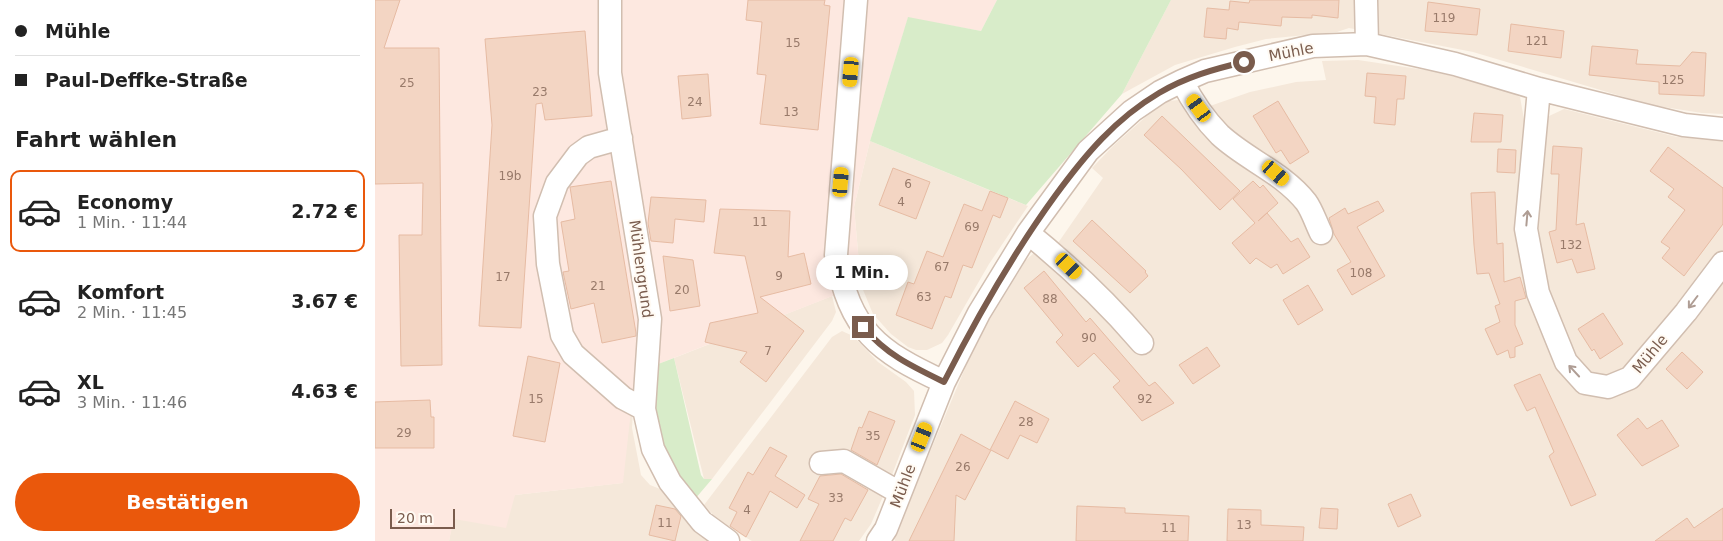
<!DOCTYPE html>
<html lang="de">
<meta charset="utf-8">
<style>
body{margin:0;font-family:"DejaVu Sans",sans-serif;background:#f6f6f6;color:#222;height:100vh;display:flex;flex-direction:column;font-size:19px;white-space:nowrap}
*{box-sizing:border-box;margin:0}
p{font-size:16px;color:#767676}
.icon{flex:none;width:28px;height:28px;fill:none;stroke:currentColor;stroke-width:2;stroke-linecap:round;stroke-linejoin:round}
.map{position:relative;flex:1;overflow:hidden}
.sheet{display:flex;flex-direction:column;background:#fff;width:375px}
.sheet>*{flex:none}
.guide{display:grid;align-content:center;height:110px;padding:0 15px;background:#fff}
.scale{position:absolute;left:15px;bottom:12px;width:65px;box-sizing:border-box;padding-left:5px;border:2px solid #7a5c4d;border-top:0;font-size:14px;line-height:18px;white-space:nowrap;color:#7a5c4d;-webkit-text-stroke:4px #fffaf3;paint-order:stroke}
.end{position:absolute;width:22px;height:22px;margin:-11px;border:6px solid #7a5c4d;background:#fff;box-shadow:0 0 0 2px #fff}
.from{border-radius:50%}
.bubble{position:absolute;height:35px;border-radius:18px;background:#fff;box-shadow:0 2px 12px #0003;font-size:16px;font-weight:700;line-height:35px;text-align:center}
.car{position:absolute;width:15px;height:30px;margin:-15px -8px;border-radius:6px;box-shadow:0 0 4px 1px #0007;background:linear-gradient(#f5c518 24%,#345 0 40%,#f5c518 0 76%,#345 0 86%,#f5c518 0)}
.guide b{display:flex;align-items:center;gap:18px;height:48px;font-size:19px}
.guide b+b{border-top:1px solid #e0e0e0}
.guide i{width:12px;height:12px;background:#222}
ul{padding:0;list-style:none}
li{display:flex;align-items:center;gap:15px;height:82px;margin:0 10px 8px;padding:0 5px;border:2px solid transparent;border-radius:10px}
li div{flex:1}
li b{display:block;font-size:19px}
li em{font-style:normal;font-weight:700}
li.on{border-color:#ea580c}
li>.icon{width:45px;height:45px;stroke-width:1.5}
h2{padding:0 15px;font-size:22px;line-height:60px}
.primary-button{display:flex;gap:10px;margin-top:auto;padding:10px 15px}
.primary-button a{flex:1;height:58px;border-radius:30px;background:#ea580c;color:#fff;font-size:20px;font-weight:700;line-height:58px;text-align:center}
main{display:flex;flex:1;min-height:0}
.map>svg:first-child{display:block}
</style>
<main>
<section class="sheet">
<div class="guide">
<b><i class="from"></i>Mühle</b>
<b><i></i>Paul-Deffke-Straße</b>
</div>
<h2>Fahrt wählen</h2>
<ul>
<li class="on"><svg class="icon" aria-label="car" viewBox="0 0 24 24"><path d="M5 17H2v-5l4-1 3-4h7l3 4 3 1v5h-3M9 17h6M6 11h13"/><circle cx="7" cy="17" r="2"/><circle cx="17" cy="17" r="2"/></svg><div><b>Economy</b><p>1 Min. · 11:44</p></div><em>2.72 €</em></li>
<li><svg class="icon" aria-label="car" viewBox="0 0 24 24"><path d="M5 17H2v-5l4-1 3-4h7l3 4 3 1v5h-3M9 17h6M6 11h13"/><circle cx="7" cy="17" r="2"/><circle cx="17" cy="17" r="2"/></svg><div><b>Komfort</b><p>2 Min. · 11:45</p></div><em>3.67 €</em></li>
<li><svg class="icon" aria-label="car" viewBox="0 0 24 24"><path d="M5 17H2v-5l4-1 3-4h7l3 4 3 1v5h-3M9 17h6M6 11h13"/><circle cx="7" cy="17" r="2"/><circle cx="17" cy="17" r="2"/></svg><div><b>XL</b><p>3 Min. · 11:46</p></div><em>4.63 €</em></li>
</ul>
<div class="primary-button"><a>Bestätigen</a></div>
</section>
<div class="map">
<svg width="1348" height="541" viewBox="0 0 1348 541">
<rect width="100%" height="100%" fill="#fdf6ec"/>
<path fill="#f5e8da" d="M796,0H1348V114L1327,113L1276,105L1098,52L974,28L962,32L891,39L860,47L800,65L747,94Z
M983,60L1057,71L1131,90L1145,97L1149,119L1169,125L1172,117L1189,109L1302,137L1348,140V541H520L519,538L601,342L651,260L659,253L674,256L728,178L717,168L738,146L775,113L794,101L803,100L809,103L818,112L875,92L921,82L951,80L947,61Z
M495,141L653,206L614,264L573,335L567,343L552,350H541L533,347L516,334L498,314L486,285L479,207Z
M457,296L461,312L457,321L337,479H329L299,358Z
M467,331L478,336L503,362L531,382L539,391L540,415L515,480L496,524L484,541H377L347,524L329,505L457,337Z
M260,373L257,428L266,475L275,485L290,491L335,541H74L78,519L140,495L247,483Z"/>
<path fill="#fde8e0" d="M0,0H622L606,31L533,18L495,141L479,207L486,285L260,373L248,483L140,495L131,528L79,519L74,541H0Z"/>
<path fill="#d8ecc9" d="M622,0H796L747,94L651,205L495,141L533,17L606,31Z
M299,358L326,475L329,479H337L320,499L291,457L277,406L278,366Z"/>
<path fill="#f3d5c3" stroke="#e6bba3" d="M0,0H25L9,48H64L67,365L26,366L24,235H47L48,183L0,184Z
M373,0H450L449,5L455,6L443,130L385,124L391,75L382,74L387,22L371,20Z
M875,0H964L963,18L937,15V18L907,17L906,26L864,22L863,30L852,28L851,39L829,37L832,8L854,10L855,1L874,3Z
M1053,2L1105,9L1102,35L1050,31Z
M1136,24L1189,31L1186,58L1133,51Z
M210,31L217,116L170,120L167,103L161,104L146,328L104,326L117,125L110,39Z
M1217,46L1263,50L1261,64L1305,66L1317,52L1331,53L1329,96L1284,94V82L1214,75Z
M992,73L1031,76L1029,99H1022L1020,125L999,123L1001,97L990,96Z
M333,74L336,116L307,119L303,76Z
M903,101L934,152L915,164L906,150L901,153L878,116Z
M1099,113L1128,115L1126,142H1096Z
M787,116L865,191L845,210L806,169L769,135Z
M1178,146L1207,148L1201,225L1209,223L1220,269L1202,273L1197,259L1182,263L1174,232L1181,230L1184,174H1176Z
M1293,147L1348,188V224L1309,276L1287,258L1295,248L1286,242L1310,210L1293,197L1299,189L1275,171Z
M1123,149L1141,150L1140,173L1122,172Z
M518,168L555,182L541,219L504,205Z
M236,181L261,333V336L227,343L219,303L196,309L188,272L194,271L186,222L200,219L195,187Z
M878,181L885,188L888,185L903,203L883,221L892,213L916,242L923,238L935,257L908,274L902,264L896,268L881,258L875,264L857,243L880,223L858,199Z
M615,191L633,198L625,218L618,215L597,268L588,265L576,298L570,296L557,329L521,315L533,282L539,284L552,251L568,257L589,204L607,211Z
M1120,192L1122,244L1128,243L1129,282L1145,277L1151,298L1140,301V325L1148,344L1140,347V357L1135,358L1133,350L1122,355L1110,329L1125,322L1120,306L1125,304L1114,273L1102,274L1099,245L1096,193Z
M276,197L331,200L329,222L300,219L298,243L276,241L273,223Z
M1003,201L1009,211L982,227L1010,276L977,295L962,270L976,262L959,234L954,218L970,208L973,214Z
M345,209L415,211L413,257L429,253L436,284L385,297L429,331L391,382L365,362L372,352L330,342L335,323L383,313L370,256L339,253Z
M717,220L771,271L770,272L773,276L755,293L698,241Z
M288,256L318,260L325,306L295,311Z
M669,271L711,322L715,318L774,386L780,382L799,403L767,421L738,387L745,381L719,353L703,367L681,342L688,335L649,288Z
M933,285L948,310L923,325L908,300Z
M1228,313L1248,344L1225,359L1219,349L1217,351L1203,329Z
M832,347L845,366L818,384L804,365Z
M1307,352L1328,372L1312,389L1291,369Z
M153,356L185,363L170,442L138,436Z
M1165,374L1221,495L1196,506L1174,456L1179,452L1160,407L1152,411L1139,385Z
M55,400L56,417H59V448H0V402Z
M640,401L674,419L662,443L645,435L633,459L616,450L590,500L581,495L579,541H534L586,434L615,450Z
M494,411L520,421L502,465L476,450L484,427L487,428Z
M1263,418L1272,429L1287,420L1304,446L1267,466L1242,435Z
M395,447L412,456L400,476L430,495L422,508L395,491L371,537L355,526L362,512L354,508L373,472L378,475Z
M466,474L493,490L476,521L470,518L458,541H425L444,504L433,499L445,476Z
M1036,494L1046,516L1023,527L1013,504Z
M281,505L300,509L306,516L300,541L274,535Z
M702,506L750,508V513L814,516L813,541H701Z
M946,508L963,509L962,529L944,528Z
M1348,508V541H1280L1312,518L1319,528Z
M853,509L886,510V525L929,527L928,541H852Z"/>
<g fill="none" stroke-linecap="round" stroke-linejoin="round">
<g stroke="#d1beb0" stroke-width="25">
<path id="minor" d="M235,0V73L275,319L269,409L278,449L295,482L327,522L353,541
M481,0L461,255C475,331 502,351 569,382
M991,0L992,44
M807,81C817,101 830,120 845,135C872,160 907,172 931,202C937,210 941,223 946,233
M1164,89L1151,229L1163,293L1191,362L1210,383L1233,387L1255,378L1311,312L1348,263
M246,138L214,147L203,155L182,183L170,216L173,264L187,335L198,354L248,398L269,409
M653,233C695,267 732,302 767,343
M446,463L469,461L525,493
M503,541L511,529L569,382L604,313L653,233L713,151L757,111L785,92L807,81L830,71L938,46L992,44L1080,64L1164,89L1309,125L1348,129"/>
</g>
<use href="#minor" stroke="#fff" stroke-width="22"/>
</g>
<defs><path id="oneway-shaft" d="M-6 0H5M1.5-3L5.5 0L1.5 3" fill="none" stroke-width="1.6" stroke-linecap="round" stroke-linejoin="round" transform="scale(1.25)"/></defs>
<g stroke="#af9d94">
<use href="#oneway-shaft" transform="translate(1152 218) rotate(-85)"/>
<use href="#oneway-shaft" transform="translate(1318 302) rotate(127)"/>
<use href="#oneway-shaft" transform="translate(1199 371) rotate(-133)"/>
</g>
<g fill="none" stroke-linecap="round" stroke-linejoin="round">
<path stroke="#7a5c4d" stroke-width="6" d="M488,327C512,355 536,366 569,382C602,317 637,255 680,196C710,155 740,119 784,93C811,77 839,69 869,62"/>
</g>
<g text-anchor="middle" stroke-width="4" stroke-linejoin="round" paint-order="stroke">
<g font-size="12" fill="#987a6a">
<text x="1069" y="22">119</text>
<text x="1162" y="45">121</text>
<text x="418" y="47">15</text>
<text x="1298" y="84">125</text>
<text x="32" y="87">25</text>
<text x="165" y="96">23</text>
<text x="320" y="106">24</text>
<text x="416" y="116">13</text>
<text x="135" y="180">19b</text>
<text x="533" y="188">6</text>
<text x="526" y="206">4</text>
<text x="385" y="226">11</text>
<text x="597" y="231">69</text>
<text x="1196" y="249">132</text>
<text x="567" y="271">67</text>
<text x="986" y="277">108</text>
<text x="404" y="280">9</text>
<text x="128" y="281">17</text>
<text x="223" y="290">21</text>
<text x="307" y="294">20</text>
<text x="549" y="301">63</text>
<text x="675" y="303">88</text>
<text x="714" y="342">90</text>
<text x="393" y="355">7</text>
<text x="161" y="403">15</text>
<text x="770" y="403">92</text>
<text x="651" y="426">28</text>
<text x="29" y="437">29</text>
<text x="498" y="440">35</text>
<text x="588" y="471">26</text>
<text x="461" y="502">33</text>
<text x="372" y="514">4</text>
<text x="290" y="527">11</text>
<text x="869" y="529">13</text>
<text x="794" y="532">11</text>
</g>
<g font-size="15" fill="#7a5c4d" stroke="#fffaf3">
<text transform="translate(916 52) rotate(-11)" y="5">Mühle</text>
<text transform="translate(266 269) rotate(82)" y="5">Mühlengrund</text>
<text transform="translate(1275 354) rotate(-50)" y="5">Mühle</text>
<text transform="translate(528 486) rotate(-69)" y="5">Mühle</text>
</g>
</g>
</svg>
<div class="scale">20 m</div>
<i class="end from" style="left:869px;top:62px"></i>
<i class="end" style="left:488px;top:327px"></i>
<div class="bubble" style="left:441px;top:255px;width:92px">1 Min.</div>
<i class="car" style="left:476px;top:72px;rotate:185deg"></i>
<i class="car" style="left:824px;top:108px;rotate:324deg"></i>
<i class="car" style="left:901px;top:173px;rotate:131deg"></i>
<i class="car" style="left:466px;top:182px;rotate:5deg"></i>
<i class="car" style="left:694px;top:266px;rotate:134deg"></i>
<i class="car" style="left:547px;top:437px;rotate:22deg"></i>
</div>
</main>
